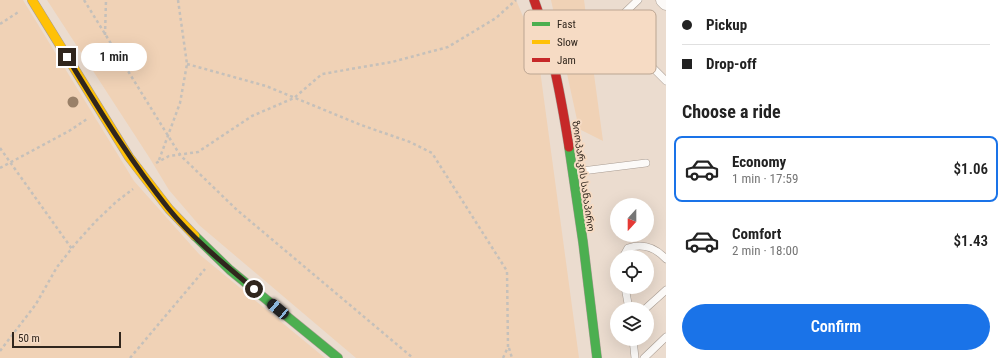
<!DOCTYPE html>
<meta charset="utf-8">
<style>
body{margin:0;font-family:"Roboto Condensed","Noto Sans Georgian",sans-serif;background:#f6f6f6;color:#222;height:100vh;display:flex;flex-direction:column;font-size:15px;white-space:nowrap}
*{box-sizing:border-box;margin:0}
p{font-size:13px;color:#767676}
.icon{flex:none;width:22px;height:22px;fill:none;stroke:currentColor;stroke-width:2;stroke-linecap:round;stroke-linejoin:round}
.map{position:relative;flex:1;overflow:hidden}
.sheet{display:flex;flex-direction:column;background:#fff;width:340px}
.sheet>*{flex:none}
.guide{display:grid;align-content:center;height:88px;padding:0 16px;background:#fff}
.needle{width:26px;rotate:201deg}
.controls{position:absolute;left:610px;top:198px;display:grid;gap:8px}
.controls a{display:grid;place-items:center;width:44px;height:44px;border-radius:50%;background:#fff;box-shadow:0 4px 16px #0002;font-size:20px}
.scale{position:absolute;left:12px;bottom:10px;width:109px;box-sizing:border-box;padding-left:4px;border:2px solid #30261d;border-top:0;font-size:11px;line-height:14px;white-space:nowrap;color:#30261d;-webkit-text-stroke:3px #f6dbc4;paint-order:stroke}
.end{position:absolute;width:18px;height:18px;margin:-9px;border:5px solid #30261d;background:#fff;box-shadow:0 0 0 2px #fff}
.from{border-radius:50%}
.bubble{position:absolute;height:28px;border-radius:14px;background:#fff;box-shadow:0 4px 16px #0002;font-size:13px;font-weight:600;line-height:28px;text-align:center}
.car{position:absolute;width:12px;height:24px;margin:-12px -6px;border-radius:5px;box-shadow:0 0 3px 1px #0007;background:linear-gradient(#222 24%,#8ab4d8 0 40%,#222 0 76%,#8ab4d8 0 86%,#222 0)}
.guide b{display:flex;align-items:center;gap:14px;height:38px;font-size:15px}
.guide b+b{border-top:1px solid #e0e0e0}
.guide i{width:10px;height:10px;background:#222}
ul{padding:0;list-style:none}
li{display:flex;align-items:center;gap:12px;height:66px;margin:0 8px 6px;padding:0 8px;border:2px solid transparent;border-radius:8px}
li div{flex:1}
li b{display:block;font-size:15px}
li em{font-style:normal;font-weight:600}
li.selected{border-color:#1a73e8}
li>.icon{width:36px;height:36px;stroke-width:1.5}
h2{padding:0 16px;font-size:18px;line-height:48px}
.cta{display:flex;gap:8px;margin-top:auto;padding:8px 16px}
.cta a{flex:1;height:46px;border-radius:24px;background:#1a73e8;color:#fff;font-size:16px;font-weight:600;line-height:46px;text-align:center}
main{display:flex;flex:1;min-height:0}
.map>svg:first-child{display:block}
</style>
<main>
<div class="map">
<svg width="666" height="358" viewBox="0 0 666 358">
<rect width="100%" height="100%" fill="#ebdccf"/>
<path fill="#f0d2b6" d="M0,0H23L134,181L199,254L325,358H0Z
M47,0H516L530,33L540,70L579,358H356L199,225L169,190L149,157Z
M551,0H584L603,141L579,129Z"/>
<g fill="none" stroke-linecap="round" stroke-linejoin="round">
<g stroke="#a89c92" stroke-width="8">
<path id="lane" d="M638,0L615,22L614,29L666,81
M574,172L646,163
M623,257L628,248C643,243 655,247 666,259
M625,287L629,309
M645,309L666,290
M633,339L635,358
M644,358L666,337"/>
</g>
<g stroke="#a89c92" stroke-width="15">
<path id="street" d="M663,0L666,3"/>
</g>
<g stroke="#a89c92" stroke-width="10">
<path id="fast" d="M569,147L583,242L597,358
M195,236L230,270L338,358"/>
</g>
<g stroke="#a89c92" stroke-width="10">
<path id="slow" d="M32,0L129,157L169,209L195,236"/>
</g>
<g stroke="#a89c92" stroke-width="10">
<path id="jam" d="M534,0C552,47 561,97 569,147"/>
</g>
<path stroke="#c5c0ba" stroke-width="2.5" stroke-dasharray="3 3" stroke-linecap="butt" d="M84,0L180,155L237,210L413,358
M0,24L20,11
M105,35L106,0
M187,64L266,86L361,125L410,142L432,153L507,271L508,347L503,358
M0,148L72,249
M159,160L180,103L187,64L178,0
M156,163L169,156L198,152L252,116L294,98L322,74L392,62L448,47L496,18L516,0
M0,168L69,131L87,119
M509,348L512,358
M0,351L36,304L57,267L77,242L96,221L116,202L133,189
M130,358L205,269"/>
<use href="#lane" stroke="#fcfaf8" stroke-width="7"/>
<use href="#street" stroke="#fcfaf8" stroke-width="14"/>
<use href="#fast" stroke="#4caf50" stroke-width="9"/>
<use href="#slow" stroke="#ffc107" stroke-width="9"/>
<use href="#jam" stroke="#c62828" stroke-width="9"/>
</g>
<circle fill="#998068" cx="73" cy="102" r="5.5"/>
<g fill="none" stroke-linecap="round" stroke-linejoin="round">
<path stroke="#30261d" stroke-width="5" d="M67,57C99,109 130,161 168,208C193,239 224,264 254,289"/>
</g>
<g text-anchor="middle" stroke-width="4" stroke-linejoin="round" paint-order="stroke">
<g font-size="10" fill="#30261d" stroke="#f6dbc4">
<text transform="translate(584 176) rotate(82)" y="4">ზოოპარკის სანაპირო</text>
</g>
</g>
<rect x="524" y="10" width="132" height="64" rx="6" fill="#f6dbc4" stroke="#bba592" stroke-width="1"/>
<rect x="532" y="22" width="18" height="4" fill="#4caf50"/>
<rect x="532" y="40" width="18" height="4" fill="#ffc107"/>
<rect x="532" y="58" width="18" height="4" fill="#c62828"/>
<g font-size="11" fill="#30261d">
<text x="557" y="28">Fast</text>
<text x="557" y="46">Slow</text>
<text x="557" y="64">Jam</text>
</g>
</svg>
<div class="controls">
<a><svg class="needle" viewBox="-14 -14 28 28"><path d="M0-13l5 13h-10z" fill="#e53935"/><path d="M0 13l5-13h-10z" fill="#767676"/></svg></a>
<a><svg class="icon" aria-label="locate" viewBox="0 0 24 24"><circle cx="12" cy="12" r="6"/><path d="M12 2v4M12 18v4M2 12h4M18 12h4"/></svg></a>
<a><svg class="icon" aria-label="layers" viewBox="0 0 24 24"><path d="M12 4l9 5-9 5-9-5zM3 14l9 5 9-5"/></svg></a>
</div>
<div class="scale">50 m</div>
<i class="end from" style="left:254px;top:289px"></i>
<i class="end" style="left:67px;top:57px"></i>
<div class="bubble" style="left:81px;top:43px;width:66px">1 min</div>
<i class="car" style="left:278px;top:309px;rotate:310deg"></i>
</div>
<section class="sheet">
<div class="guide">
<b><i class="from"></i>Pickup</b>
<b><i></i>Drop-off</b>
</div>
<h2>Choose a ride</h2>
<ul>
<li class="selected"><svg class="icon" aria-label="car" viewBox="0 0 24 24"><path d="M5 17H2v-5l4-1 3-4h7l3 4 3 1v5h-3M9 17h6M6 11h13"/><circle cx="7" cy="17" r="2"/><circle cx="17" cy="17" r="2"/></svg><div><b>Economy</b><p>1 min · 17:59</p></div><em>$1.06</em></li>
<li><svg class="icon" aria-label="car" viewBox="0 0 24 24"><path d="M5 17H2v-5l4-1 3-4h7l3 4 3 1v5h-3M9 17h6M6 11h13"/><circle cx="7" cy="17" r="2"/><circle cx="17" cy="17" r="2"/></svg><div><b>Comfort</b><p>2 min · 18:00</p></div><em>$1.43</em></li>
</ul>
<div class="cta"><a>Confirm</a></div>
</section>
</main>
